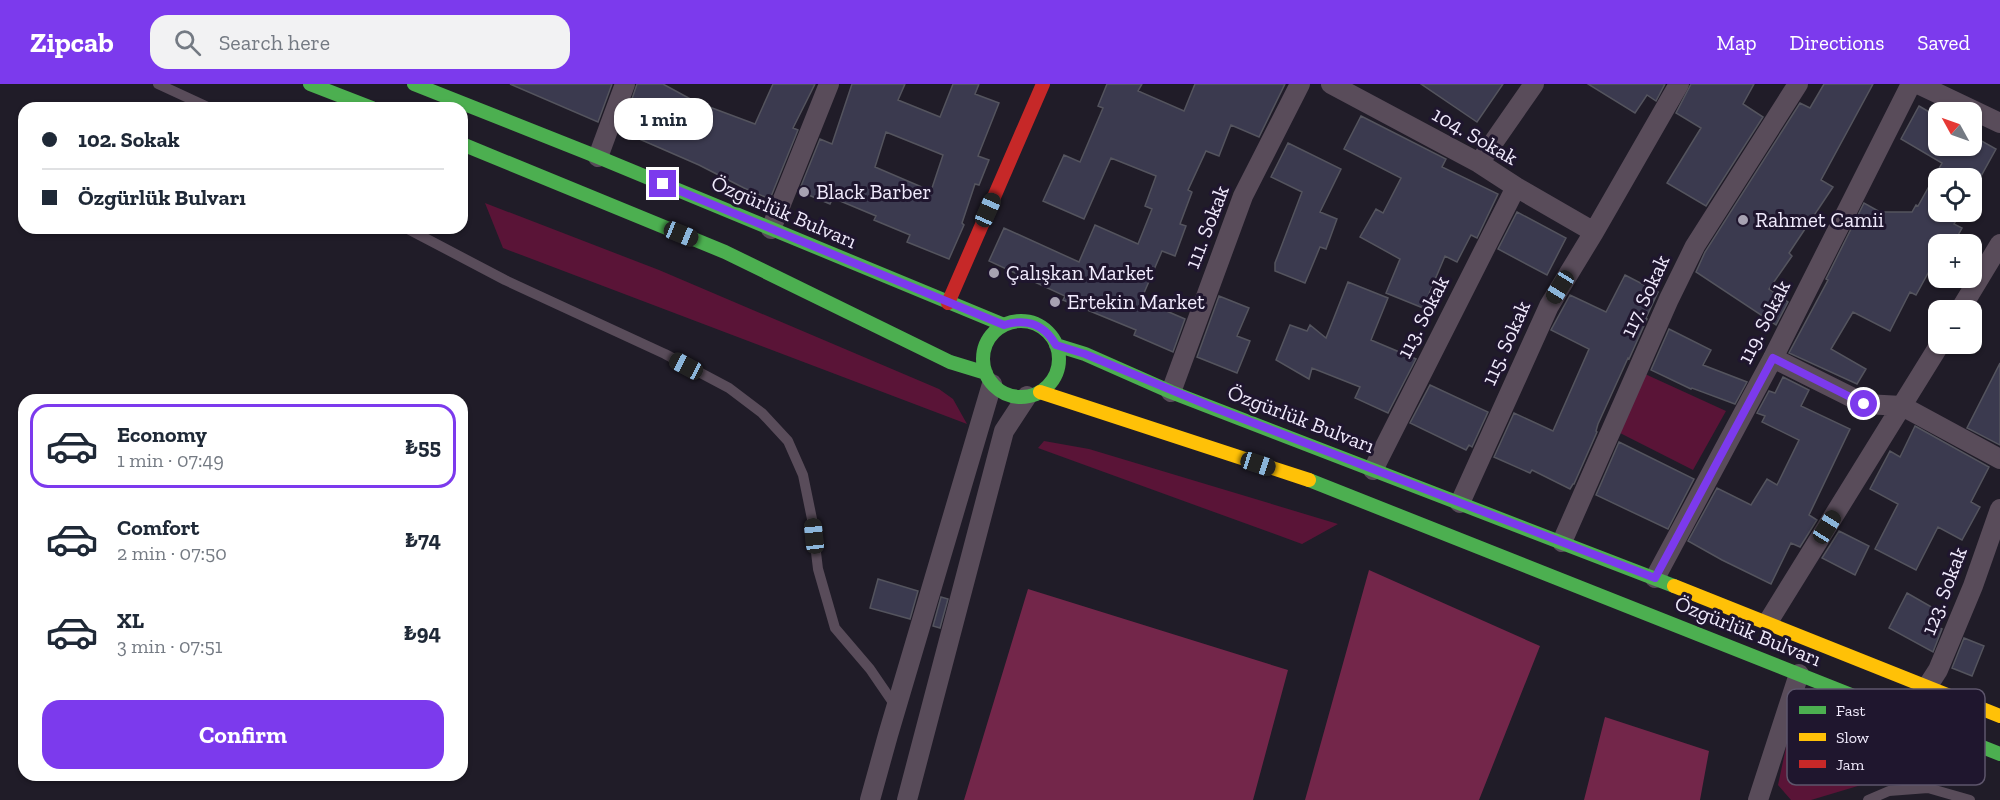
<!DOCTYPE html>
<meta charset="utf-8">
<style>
body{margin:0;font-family:"Zilla Slab",serif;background:#f2f2f3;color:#1f2937;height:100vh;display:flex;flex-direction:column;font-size:22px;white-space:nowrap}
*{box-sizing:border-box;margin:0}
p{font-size:20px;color:#747a83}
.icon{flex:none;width:33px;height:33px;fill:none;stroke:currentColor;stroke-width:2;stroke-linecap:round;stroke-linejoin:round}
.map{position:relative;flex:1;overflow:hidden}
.sheet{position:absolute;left:18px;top:310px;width:450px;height:387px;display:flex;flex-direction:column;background:#fff;border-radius:18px;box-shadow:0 2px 4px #0004}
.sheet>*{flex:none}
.guide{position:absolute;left:18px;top:18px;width:450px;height:132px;border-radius:18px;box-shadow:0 2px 4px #0004;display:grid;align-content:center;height:132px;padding:0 24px;background:#fff}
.needle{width:39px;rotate:310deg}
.fabs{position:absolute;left:1928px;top:18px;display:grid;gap:12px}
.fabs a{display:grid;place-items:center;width:54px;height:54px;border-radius:12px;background:#fff;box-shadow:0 2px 4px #0004;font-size:30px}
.end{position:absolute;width:27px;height:27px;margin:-14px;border:8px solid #7c3aed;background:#fff;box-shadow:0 0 0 3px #fff}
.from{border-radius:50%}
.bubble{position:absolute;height:42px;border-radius:18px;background:#fff;box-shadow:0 2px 4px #0004;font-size:20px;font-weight:700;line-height:42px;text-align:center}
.car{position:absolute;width:18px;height:36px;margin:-18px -9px;border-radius:8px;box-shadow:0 0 4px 2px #0007;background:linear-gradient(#222 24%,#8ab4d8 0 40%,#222 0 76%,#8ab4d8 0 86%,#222 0)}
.guide b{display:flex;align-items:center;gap:21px;height:57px;font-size:22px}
.guide b+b{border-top:2px solid #e0e1e3}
.guide i{width:15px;height:15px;background:#1f2937}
ul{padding:10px 0 0;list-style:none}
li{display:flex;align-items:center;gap:18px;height:84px;margin:0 12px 9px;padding:0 12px;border:3px solid transparent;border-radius:18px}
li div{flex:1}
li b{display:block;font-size:22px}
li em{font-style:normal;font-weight:700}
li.active{border-color:#7c3aed}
li>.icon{width:54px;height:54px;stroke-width:1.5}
.action{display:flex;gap:12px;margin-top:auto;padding:12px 24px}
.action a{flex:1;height:69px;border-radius:18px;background:#7c3aed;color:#fff;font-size:24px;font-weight:700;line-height:69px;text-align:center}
header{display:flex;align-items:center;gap:36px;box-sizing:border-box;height:84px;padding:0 30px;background:#7c3aed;color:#fff}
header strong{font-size:28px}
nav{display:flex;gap:33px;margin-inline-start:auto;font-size:21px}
.search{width:420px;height:54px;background:#f2f2f3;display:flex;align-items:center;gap:15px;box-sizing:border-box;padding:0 21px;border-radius:18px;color:#747a83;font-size:22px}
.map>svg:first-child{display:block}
</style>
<header>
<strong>Zipcab</strong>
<div class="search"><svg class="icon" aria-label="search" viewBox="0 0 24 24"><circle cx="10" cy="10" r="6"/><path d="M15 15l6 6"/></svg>Search here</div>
<nav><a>Map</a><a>Directions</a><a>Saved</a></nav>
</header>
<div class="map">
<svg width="2000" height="716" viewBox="0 0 2000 716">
<rect width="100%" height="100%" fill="#201c28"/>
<path fill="#5a1437" d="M485,119L659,186L939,305L953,315L967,340L503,164Z
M1645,290L1726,327L1693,386L1620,349Z
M1044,357L1089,365L1338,440L1302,460L1038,364Z
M1868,640L1922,662L1908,687L1811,716H1791L1778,701L1788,654L1793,643L1803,647Z"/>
<path fill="#73264a" d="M1369,486L1540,562L1479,716H1305Z
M1028,505L1288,586L1253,716H964Z
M1605,633L1709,667L1700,716H1584Z"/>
<path fill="#3b3a4f" stroke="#54545e" stroke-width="1.5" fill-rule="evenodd" d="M510,0H612L598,38Z
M637,0H663L696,18L755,40L773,0H815L793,44L798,46L770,115L744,104L699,81L621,47Z
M852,0H905L898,16L940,33L953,0H979L975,10L999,19L978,72L989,76L979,101L975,100L962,139L964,141L949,175L907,158L910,151L874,136L876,132L833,114L830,120L799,107L820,55L832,60ZM886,48L943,71L931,107L875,83Z
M1107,0H1142L1138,7L1184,27L1195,0H1285L1259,53L1231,41L1219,72L1206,67L1188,106L1192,108L1180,140L1186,142L1175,172L1162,167L1141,216L1185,235L1173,268L1134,251L1136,246L1063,216L1065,212L989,177L1004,144L1079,178L1095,141L1138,160L1152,125L1145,122L1156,92L1111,74L1084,135L1043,117L1064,71L1080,78L1103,24L1098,22Z
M1421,0H1503L1477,38Z
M1588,0H1665L1656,17L1647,11L1635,29Z
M1691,0H1754L1743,20L1763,33L1706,122L1667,99L1701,44L1676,29Z
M1824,0H1873L1821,96L1833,103L1789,169L1792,172L1769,205L1788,218L1776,241L1696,188L1705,168L1800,19L1810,24Z
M1919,22L1938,33V62H1971V51L1996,65L1971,110V94H1938V128H1961L1954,140L1962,144L1953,160H1938V171L1916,211L1910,208L1890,247L1853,228L1831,265L1866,285L1857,300L1789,269L1828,196L1826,195L1864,119L1880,128H1912L1916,121L1918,122L1942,79L1901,55Z
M1361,32L1446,75L1442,83L1498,110L1477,154L1471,151L1457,178L1445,172L1423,224L1386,209L1400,175L1360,153L1376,125L1383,129L1401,94L1344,65Z
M1288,59L1341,85L1320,128L1337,135L1326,165L1320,163L1305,199L1275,187V179L1302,108L1271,93Z
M1517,128L1566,154L1547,191L1498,165Z
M1625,191L1658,208L1646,234L1647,235L1629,275L1628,274L1598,340L1596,347L1597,348L1574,400H1573L1570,405L1532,386L1530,389L1494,373L1514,329L1553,347L1589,265L1551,246L1570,211L1606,228Z
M1348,198L1388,214L1371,256L1416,275L1388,329L1355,314L1360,303L1312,284L1309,295L1276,276L1290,241L1307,247L1310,241L1326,254Z
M1219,212L1249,224L1237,252L1250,257L1237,289L1197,273Z
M1669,245L1711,266L1703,281L1747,298L1735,320L1692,304L1691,305L1651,286Z
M2000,279V361L1967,344Z
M1783,293L1809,306L1801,322L1850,345L1809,431L1817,436L1800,463L1791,459L1771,500L1722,476L1688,457L1717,404L1751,421L1767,395L1777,401L1799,356L1762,338L1765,332L1757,329L1769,307L1775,309Z
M1430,301L1488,328L1472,363L1469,361L1466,366L1410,339Z
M1915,342L1989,383L1971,418L1980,423L1962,456L1938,443L1916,486L1875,465L1898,420L1870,405L1890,367L1900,373Z
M1619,358L1694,395L1668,445L1596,411Z
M1839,447L1869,462L1855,491L1822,474Z
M878,495L918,507L910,535L870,524Z
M1907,509L1942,529L1935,542L1942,545L1933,568L1889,544Z
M941,513L948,515L940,544L933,542Z
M1964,554L1984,562L1972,592L1952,584Z"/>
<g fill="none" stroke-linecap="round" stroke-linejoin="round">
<path stroke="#594c5a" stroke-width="10" d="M158,0L210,24
M406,144L505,196L665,270L729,304L762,329L788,357L803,391L812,435L818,485L835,544L870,585L896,623
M1868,716L1889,707L1928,704L1970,716"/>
<path stroke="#594c5a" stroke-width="20" d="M1331,0L1479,79L1516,103L1594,148
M1918,0L2000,39
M598,73L625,0
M1479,79L1534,0
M771,145L829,0
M1960,226L2000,160
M1773,274L1865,320L1902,322L2000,375
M1171,308L1243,112L1300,0
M1373,386L1516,103
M1460,419L1549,222L1594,148L1679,0
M1562,458L1669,215L1695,162L1798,0
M1655,494L1773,274L1911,0
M1768,538L1940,260
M1927,603L1938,586L1973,502L2000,425
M870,716L888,651L992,300
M907,716L1004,347L1027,312
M1758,716L1799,590"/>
<path stroke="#4caf50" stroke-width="14" d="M310,0L372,24
M414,0L598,73L1004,241
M462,60L725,168L950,278L986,289
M983 275a38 38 0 1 1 76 0a38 38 0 1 1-76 0Z
M1056,261L1085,270L1171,308L1674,502
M1309,396L2000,670"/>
<path stroke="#ffc107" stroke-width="14" d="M1040,308L1309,396
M1674,502L2000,632"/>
<path stroke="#c62828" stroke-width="14" d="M948,219L1043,0"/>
</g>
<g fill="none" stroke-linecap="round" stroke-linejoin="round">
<path stroke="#7c3aed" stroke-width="8" d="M663,100L1004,241C1027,234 1044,240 1056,261L1085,270L1212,323L1655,494L1773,274L1864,320"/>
</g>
<g fill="#a7a2b2" stroke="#1f162e" stroke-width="2">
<circle cx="804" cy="108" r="6"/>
<circle cx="1743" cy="136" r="6"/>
<circle cx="994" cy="189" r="6"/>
<circle cx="1055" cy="218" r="6"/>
</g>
<g text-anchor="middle" stroke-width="6" stroke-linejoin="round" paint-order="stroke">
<g font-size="21" fill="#f0eafc" stroke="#1f162e">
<text transform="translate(1475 52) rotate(30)" y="7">104. Sokak</text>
<text transform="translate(784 128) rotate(23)" y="7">Özgürlük Bulvarı</text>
<text transform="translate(1207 143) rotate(-69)" y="7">111. Sokak</text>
<text transform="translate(1645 212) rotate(-65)" y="7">117. Sokak</text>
<text transform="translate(1423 233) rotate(-63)" y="7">113. Sokak</text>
<text transform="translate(1764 238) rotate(-63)" y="7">119. Sokak</text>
<text transform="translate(1506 259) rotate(-66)" y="7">115. Sokak</text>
<text transform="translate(1301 335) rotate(21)" y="7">Özgürlük Bulvarı</text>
<text transform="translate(1944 507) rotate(-69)" y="7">123. Sokak</text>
<text transform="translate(1748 547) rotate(22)" y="7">Özgürlük Bulvarı</text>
</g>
<g font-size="21" fill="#f0eafc" stroke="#1f162e" text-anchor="start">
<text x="816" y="115">Black Barber</text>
<text x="1755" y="143">Rahmet Camii</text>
<text x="1006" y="196">Çalışkan Market</text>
<text x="1067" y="225">Ertekin Market</text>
</g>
</g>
<rect x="1787" y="605" width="198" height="96" rx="9" fill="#1f162e" stroke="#5e566c" stroke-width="1.5"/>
<rect x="1799" y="622" width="27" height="8" fill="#4caf50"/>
<rect x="1799" y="649" width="27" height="8" fill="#ffc107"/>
<rect x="1799" y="676" width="27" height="8" fill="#c62828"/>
<g font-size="16" fill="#f0eafc">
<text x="1836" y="632">Fast</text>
<text x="1836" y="659">Slow</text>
<text x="1836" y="686">Jam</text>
</g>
</svg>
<div class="fabs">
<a><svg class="needle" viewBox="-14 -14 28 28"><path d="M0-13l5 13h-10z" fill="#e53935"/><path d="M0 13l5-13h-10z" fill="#747a83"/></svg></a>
<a><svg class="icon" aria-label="locate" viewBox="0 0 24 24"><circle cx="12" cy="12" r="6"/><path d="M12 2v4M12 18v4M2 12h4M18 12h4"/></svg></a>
<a>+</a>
<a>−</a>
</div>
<i class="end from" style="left:1864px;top:320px"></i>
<i class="end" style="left:663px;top:100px"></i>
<div class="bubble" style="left:614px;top:14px;width:99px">1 min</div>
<i class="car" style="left:988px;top:126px;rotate:24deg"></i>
<i class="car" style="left:681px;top:150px;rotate:112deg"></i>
<i class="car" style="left:1560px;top:203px;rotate:212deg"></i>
<i class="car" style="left:686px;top:282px;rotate:298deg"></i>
<i class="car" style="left:1258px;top:380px;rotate:108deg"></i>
<i class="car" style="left:1827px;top:443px;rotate:32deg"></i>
<i class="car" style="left:814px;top:452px;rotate:354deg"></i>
<div class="guide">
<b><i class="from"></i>102. Sokak</b>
<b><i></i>Özgürlük Bulvarı</b>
</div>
<section class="sheet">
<ul>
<li class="active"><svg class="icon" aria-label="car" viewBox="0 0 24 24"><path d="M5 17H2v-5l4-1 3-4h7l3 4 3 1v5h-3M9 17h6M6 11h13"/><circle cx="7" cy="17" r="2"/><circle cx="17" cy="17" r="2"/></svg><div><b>Economy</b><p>1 min · 07:49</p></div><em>₺55</em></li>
<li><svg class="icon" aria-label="car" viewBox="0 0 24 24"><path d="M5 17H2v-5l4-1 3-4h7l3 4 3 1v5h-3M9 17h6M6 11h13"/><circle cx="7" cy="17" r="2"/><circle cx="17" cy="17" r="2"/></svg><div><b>Comfort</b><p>2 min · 07:50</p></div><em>₺74</em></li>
<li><svg class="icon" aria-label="car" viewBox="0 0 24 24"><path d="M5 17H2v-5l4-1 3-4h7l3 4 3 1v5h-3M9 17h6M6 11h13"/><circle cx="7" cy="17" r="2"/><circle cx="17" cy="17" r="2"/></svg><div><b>XL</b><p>3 min · 07:51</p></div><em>₺94</em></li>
</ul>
<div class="action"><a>Confirm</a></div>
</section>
</div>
